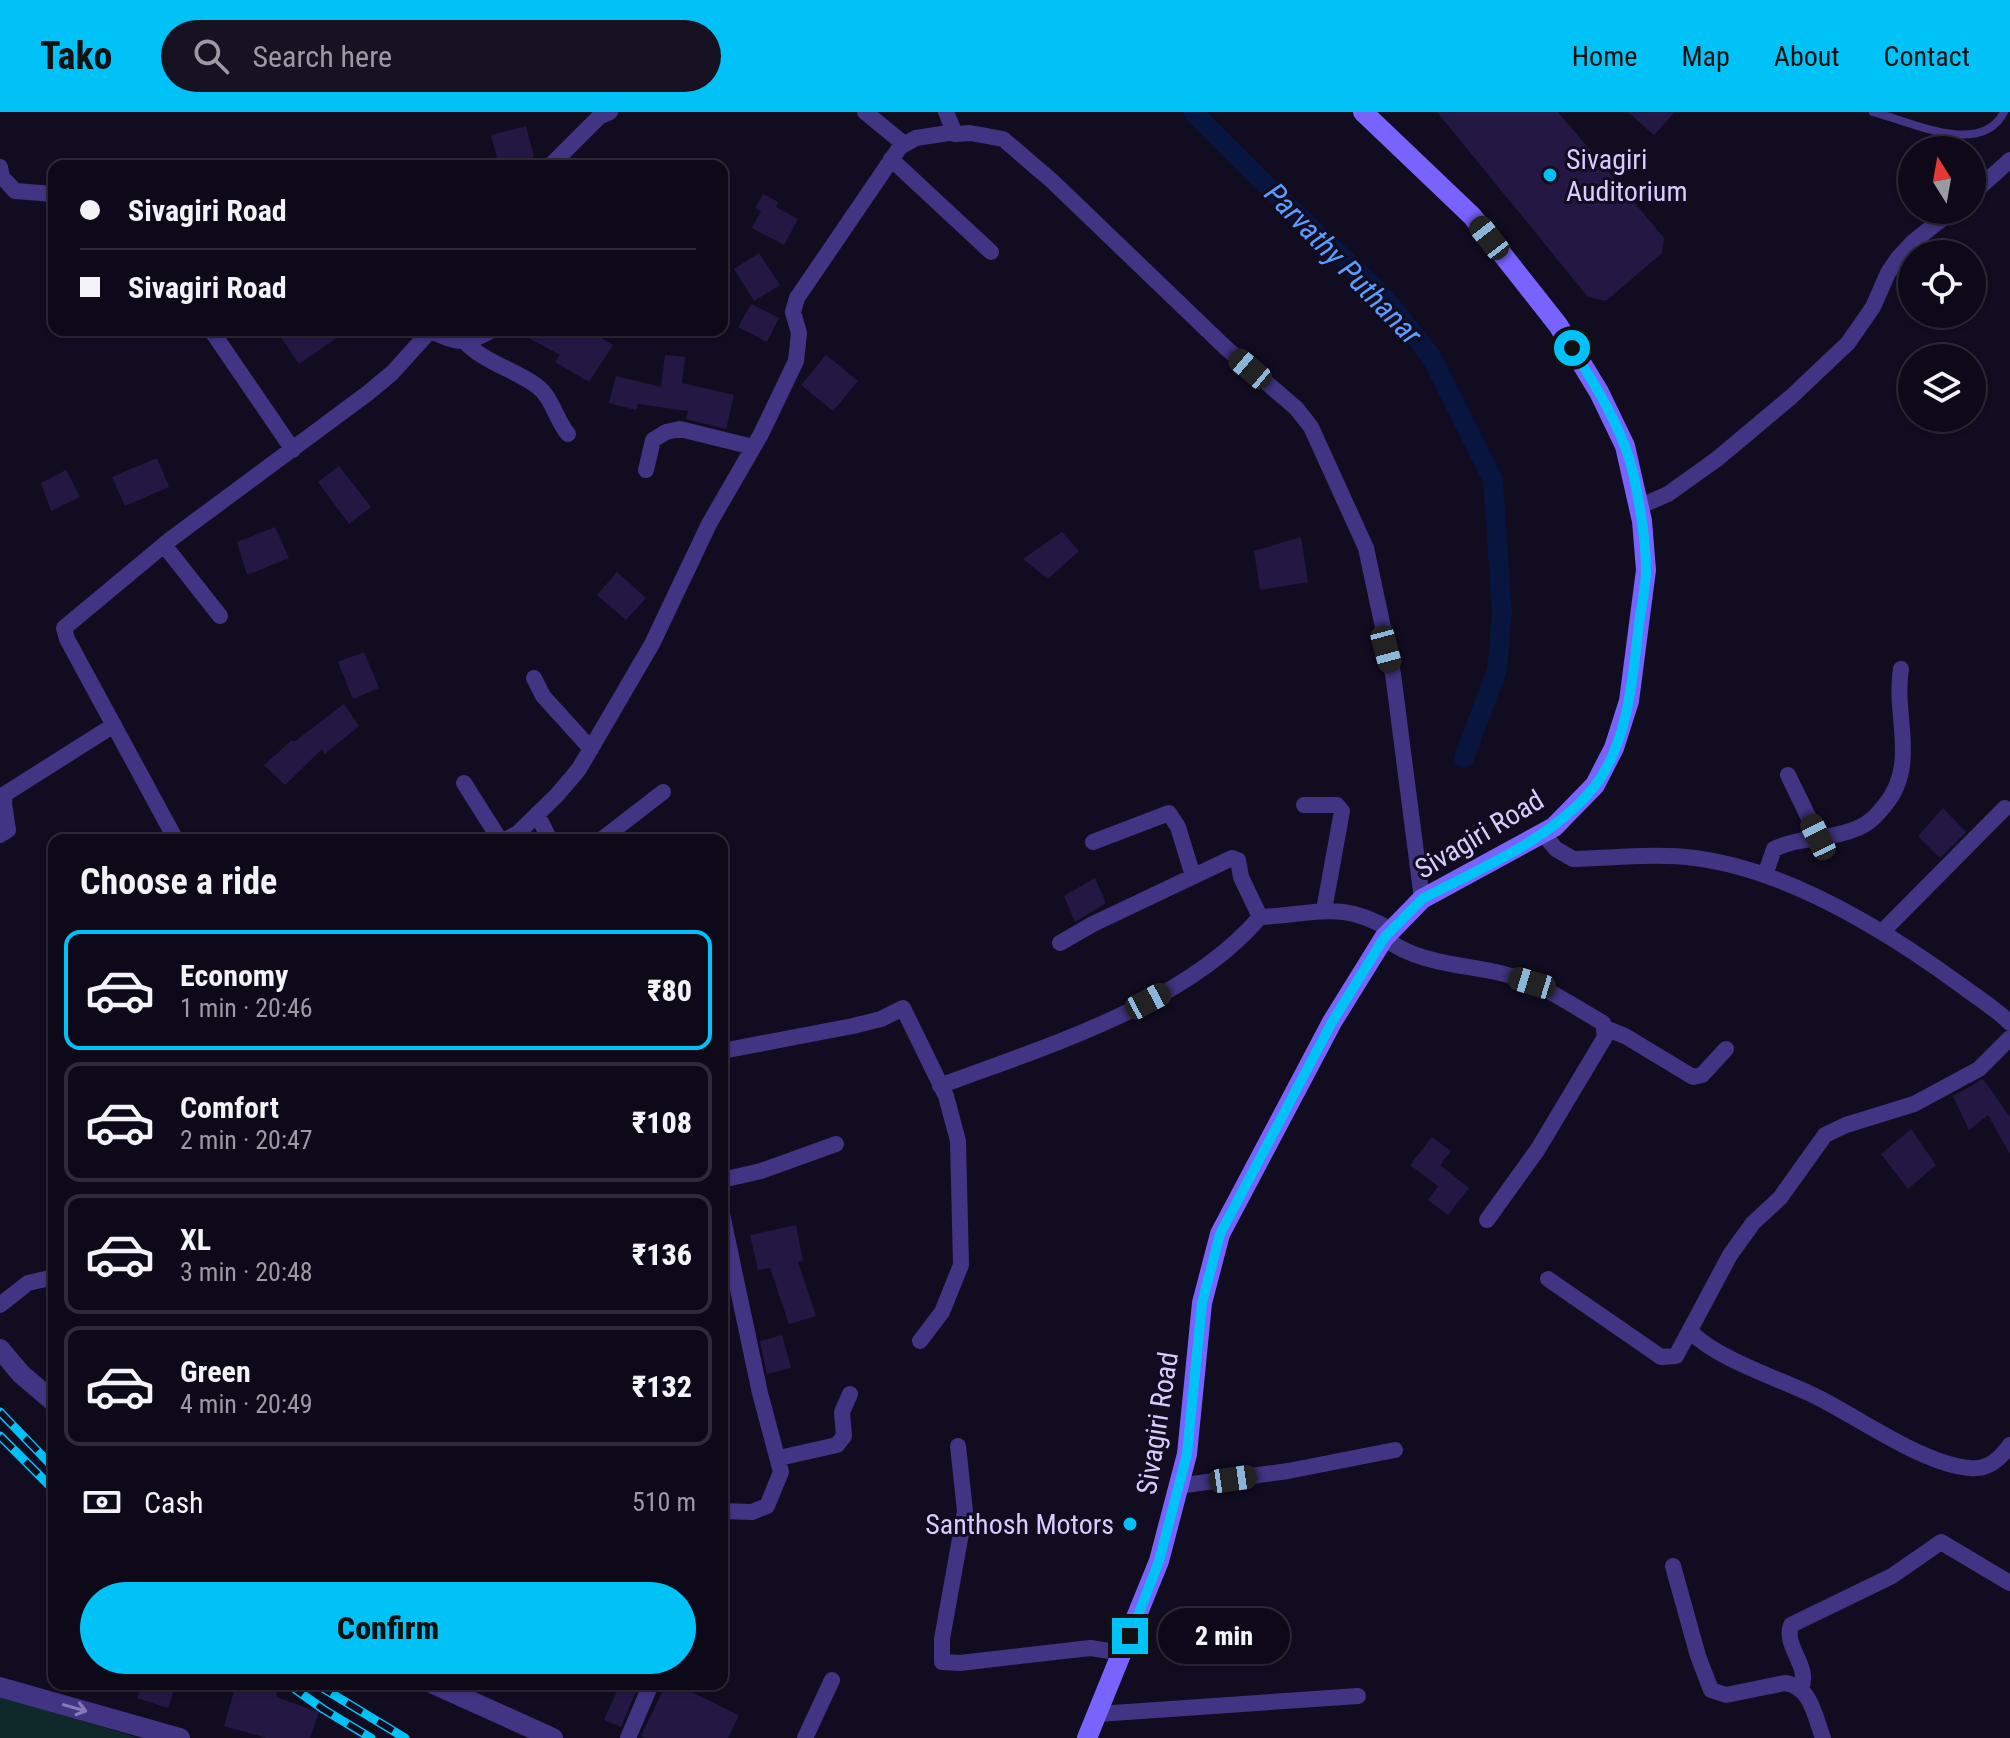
<!DOCTYPE html>
<meta charset="utf-8">
<style>
body{margin:0;font-family:"Roboto Condensed",sans-serif;background:#171222;color:#f1f3f6;height:100vh;display:flex;flex-direction:column;font-size:30px;white-space:nowrap}
*{box-sizing:border-box;margin:0}
p{font-size:26px;color:#9b9aa2}
.icon{flex:none;width:44px;height:44px;fill:none;stroke:currentColor;stroke-width:2;stroke-linecap:round;stroke-linejoin:round}
.map{position:relative;flex:1;overflow:hidden}
.details{position:absolute;left:48px;top:722px;width:680px;height:856px;display:flex;flex-direction:column;background:#0e0919;border-radius:16px;box-shadow:0 2px 6px #0004,0 0 0 2px #2e2a38}
.details>*{flex:none}
.hud{position:absolute;left:48px;top:48px;width:680px;height:176px;border-radius:16px;box-shadow:0 2px 6px #0004,0 0 0 2px #2e2a38;display:grid;align-content:center;height:176px;padding:0 32px;background:#0e0919}
.needle{width:52px;rotate:349deg}
.tools{position:absolute;left:1898px;top:24px;display:grid;gap:16px}
.tools a{display:grid;place-items:center;width:88px;height:88px;border-radius:50%;background:#0e0919;box-shadow:0 2px 6px #0004,0 0 0 2px #2e2a38;font-size:40px}
.end{position:absolute;width:36px;height:36px;margin:-18px;border:10px solid #00c2f7;background:#111;box-shadow:0 0 0 4px #111}
.from{border-radius:50%}
.bubble{position:absolute;height:56px;border-radius:28px;background:#0e0919;box-shadow:0 2px 6px #0004,0 0 0 2px #2e2a38;font-size:26px;font-weight:800;line-height:56px;text-align:center}
.car{position:absolute;width:24px;height:48px;margin:-24px -12px;border-radius:10px;box-shadow:0 0 6px 2px #0007;background:linear-gradient(#222 24%,#8ab4d8 0 40%,#222 0 76%,#8ab4d8 0 86%,#222 0)}
.hud b{display:flex;align-items:center;gap:28px;height:76px;font-size:30px}
.hud b+b{border-top:2px solid #2e2a38}
.hud i{width:20px;height:20px;background:#f1f3f6}
ul{padding:0;list-style:none}
li{display:flex;align-items:center;gap:24px;height:120px;margin:0 16px 12px;padding:0 16px;border:4px solid #2e2a38;border-radius:16px}
li div{flex:1}
li b{display:block;font-size:30px}
li em{font-style:normal;font-weight:800}
li.on{border-color:#00c2f7}
li>.icon{width:72px;height:72px;stroke-width:1.5}
h2{padding:0 32px;font-size:36px;line-height:96px}
.pay{display:flex;align-items:center;gap:20px;height:88px;padding:0 32px;font-size:30px}
.pay p{margin-inline-start:auto}
.action{display:flex;gap:16px;margin-top:auto;padding:16px 32px}
.action a{flex:1;height:92px;border-radius:48px;background:#00c2f7;color:#111;font-size:32px;font-weight:800;line-height:92px;text-align:center}
header{display:flex;align-items:center;gap:48px;box-sizing:border-box;height:112px;padding:0 40px;background:#00c2f7;color:#111}
header strong{font-size:38px}
nav{display:flex;gap:44px;margin-inline-start:auto;font-size:28px}
.search{width:560px;height:72px;background:#171222;display:flex;align-items:center;gap:20px;box-sizing:border-box;padding:0 28px;border-radius:44px;color:#9b9aa2;font-size:30px}
.map>svg:first-child{display:block}
</style>
<header>
<strong>Tako</strong>
<div class="search"><svg class="icon" aria-label="search" viewBox="0 0 24 24"><circle cx="10" cy="10" r="6"/><path d="M15 15l6 6"/></svg>Search here</div>
<nav><a>Home</a><a>Map</a><a>About</a><a>Contact</a></nav>
</header>
<div class="map">
<svg width="2010" height="1626" viewBox="0 0 2010 1626">
<rect width="100%" height="100%" fill="#120c21"/>
<path fill="#0f292b" d="M0,1584L139,1626H0Z"/>
<g fill="none" stroke-linecap="round" stroke-linejoin="round">
<path stroke="#07153f" stroke-width="20" d="M1193,0L1272,79L1382,183L1431,244L1493,368L1502,500L1497,558L1464,646"/>
</g>
<path fill="#251743" d="M1437,0H1558L1664,126L1662,141L1606,189L1588,185Z
M1628,0H1675L1654,23Z
M526,14L534,45L499,54L491,23Z
M763,82L778,90L776,95L798,107L784,133L752,116L761,99L755,96Z
M759,141L780,173L754,189L734,157Z
M751,192L779,206L767,230L738,215Z
M276,218H348L299,252Z
M514,218H589L613,233L589,270L555,250L560,243Z
M665,243L685,245L682,271L734,283L726,317L686,307L688,299L638,292L636,298L609,291L616,264L661,275Z
M826,243L858,269L833,299L801,273Z
M157,346L169,375L125,394L112,365Z
M339,354L371,395L349,412L318,370Z
M66,358L80,385L51,399L41,371Z
M275,415L289,446L247,463L237,430Z
M1062,420L1079,439L1048,467L1023,447Z
M1301,425L1308,470L1260,478L1254,439Z
M617,460L646,486L626,508L597,483Z
M364,540L379,576L353,587L338,550Z
M344,592L359,614L325,642L322,637L285,673L264,653L292,628L294,630Z
M1943,696L1966,720L1940,746L1918,724Z
M1095,766L1106,791L1075,810L1064,784Z
M1983,967L2010,1005V1042L1988,1003L1969,1018L1953,984Z
M1911,1017L1936,1053L1908,1077L1881,1042Z
M1432,1025L1451,1039L1440,1053L1469,1076L1448,1103L1428,1088L1438,1074L1410,1053Z
M796,1113L803,1149L798,1150L816,1204L789,1212L770,1156L758,1158L750,1123Z
M782,1223L791,1256L767,1262L760,1229Z
M142,1572H176L168,1596L137,1586Z
M236,1572H268L278,1575L276,1585L319,1600L310,1626H267L224,1614Z
M620,1572L636,1579L621,1615L604,1608Z
M666,1572H694L691,1580L739,1603L728,1626H647L641,1624Z"/>
<g fill="none" stroke-linecap="round" stroke-linejoin="round">
<path stroke="#413483" stroke-width="8" d="M1873,0C1909,9 1981,46 2004,0"/>
<path stroke="#413483" stroke-width="16" d="M865,0L904,32
M946,0L955,22L970,21L1003,27L1051,68L1227,237L1296,296L1311,315L1366,436L1393,562L1422,787
M891,47L991,140
M550,54L599,5L610,0
M0,55L2,65L15,79L54,82
M1972,82L2010,48
M211,218L293,338
M430,219C458,231 465,234 492,218
M465,230C485,251 514,257 537,274C552,285 556,308 568,322
M646,358L653,328L666,320L680,317L753,335
M1638,395L1668,382L1717,347L1791,285L1848,231L1873,195L1888,161L1898,146L1913,130L1953,98
M164,433L220,504
M534,566L543,584L591,637
M1788,663L1818,725
M464,671L500,728
M1304,693H1337L1342,699L1324,798
M537,702L550,728
M0,723L8,718L4,692L5,682L114,613
M1544,723L1556,737L1573,747C1613,746 1656,741 1695,746C1789,758 1887,819 1962,874C1978,886 1996,897 2010,911
M176,728L67,527L64,516L171,427L368,281L392,261L431,218
M505,728L518,721L557,683L579,657L652,532L709,412L761,322L796,249L799,221L793,200L797,186L900,35L916,26L955,20
M601,728L663,680
M1093,730L1169,701L1178,715L1193,764
M1765,763L1774,737C1801,724 1832,728 1858,716C1870,711 1877,703 1885,693C1919,652 1893,603 1901,557
M1882,820L2005,696
M1384,826C1428,859 1483,850 1532,871C1557,882 1580,898 1603,911L1605,925L1538,1037L1487,1108
M1060,831L1093,812L1232,746L1238,748L1241,765L1260,805
M1605,916L1625,924L1693,965L1702,963L1726,937
M722,939L853,914L881,907L903,896L946,984L958,1029L961,1153L942,1200L920,1229
M940,974C1046,934 1185,893 1260,805C1315,803 1339,787 1391,818
M722,1068L761,1059L836,1032
M722,1102L760,1281L781,1360L767,1394L752,1400L722,1399
M1548,1167L1661,1245L1676,1244L1730,1143L1753,1111L1780,1086L1825,1023L1846,1013L1914,992L1979,957L2010,926
M0,1193L28,1171L54,1165
M1691,1220C1717,1247 1780,1267 1815,1284C1858,1305 1924,1353 1970,1356C1988,1358 2000,1347 2010,1333
M958,1334L965,1399L942,1527V1550L960,1551L1090,1536L1123,1541
M779,1346L837,1333L844,1324L842,1300L850,1282
M1178,1374L1288,1359L1395,1338
M1673,1454L1698,1544L1711,1578L1726,1583L1785,1571C1811,1574 1815,1605 1823,1626
M1801,1576C1811,1555 1783,1534 1791,1513L1892,1464L1941,1430L2010,1471
M1098,1602L1358,1584
M628,1626L651,1572
M805,1626L832,1568"/>
<path stroke="#413483" stroke-width="20" d="M0,1237L21,1262L54,1290
M433,1572L553,1626
M0,1575L180,1626"/>
<path stroke="#7963ff" stroke-width="20" d="M1087,1626L1159,1449L1187,1342L1202,1191L1220,1122L1332,910L1384,826L1422,787L1554,715L1595,673L1614,636L1629,589L1646,458L1642,409L1625,334L1599,280L1558,213L1472,104L1363,0"/>
<g stroke="#00c2f7" stroke-width="9">
<path id="rail" d="M0,1300L54,1356
M0,1324L54,1378
M288,1572L323,1597L371,1626
M316,1572L405,1626"/>
</g>
<use href="#rail" stroke="#120c21" stroke-width="6" stroke-dasharray="18" stroke-linecap="butt"/>
</g>
<defs><path id="oneway-shaft" d="M-6 0H5M1.5-3L5.5 0L1.5 3" fill="none" stroke-width="1.6" stroke-linecap="round" stroke-linejoin="round" transform="scale(2)"/></defs>
<use stroke="#8578bb" href="#oneway-shaft" transform="translate(75 1596) rotate(16)"/>
<g fill="none" stroke-linecap="round" stroke-linejoin="round">
<path stroke="#00c2f7" stroke-width="10" d="M1130,1524L1159,1449L1187,1342L1202,1191L1220,1122L1332,910L1384,826L1422,787C1482,755 1550,729 1594,675C1628,632 1633,564 1639,512C1641,494 1646,476 1646,458C1646,426 1636,361 1624,332C1611,298 1591,267 1572,236"/>
</g>
<g fill="#00c2f7" stroke="#120c21" stroke-width="3">
<circle cx="1550" cy="63" r="8"/>
<circle cx="1130" cy="1412" r="8"/>
</g>
<g text-anchor="middle" stroke-width="6" stroke-linejoin="round" paint-order="stroke">
<g font-size="28" fill="#d8ccff" stroke="#120c21" text-anchor="start">
<text x="1566" y="57">Sivagiri<tspan x="1566" dy="32">Auditorium</tspan></text>
<text x="1114" y="1422" text-anchor="end">Santhosh Motors</text>
</g>
<g font-size="28" fill="#d8ccff" stroke="#120c21">
<text transform="translate(1479 722) rotate(-31)" y="10">Sivagiri Road</text>
<text transform="translate(1157 1311) rotate(-81)" y="10">Sivagiri Road</text>
</g>
<g font-size="30" font-style="italic" fill="#5a9fff" stroke="#120c21">
<text transform="translate(1343 152) rotate(46)" y="10">Parvathy Puthanar</text>
</g>
</g>
</svg>
<div class="tools">
<a><svg class="needle" viewBox="-14 -14 28 28"><path d="M0-13l5 13h-10z" fill="#e53935"/><path d="M0 13l5-13h-10z" fill="#9b9aa2"/></svg></a>
<a><svg class="icon" aria-label="locate" viewBox="0 0 24 24"><circle cx="12" cy="12" r="6"/><path d="M12 2v4M12 18v4M2 12h4M18 12h4"/></svg></a>
<a><svg class="icon" aria-label="layers" viewBox="0 0 24 24"><path d="M12 4l9 5-9 5-9-5zM3 14l9 5 9-5"/></svg></a>
</div>
<i class="end from" style="left:1572px;top:236px"></i>
<i class="end" style="left:1130px;top:1524px"></i>
<div class="bubble" style="left:1158px;top:1496px;width:132px">2 min</div>
<i class="car" style="left:1489px;top:126px;rotate:322deg"></i>
<i class="car" style="left:1250px;top:257px;rotate:310deg"></i>
<i class="car" style="left:1386px;top:537px;rotate:165deg"></i>
<i class="car" style="left:1818px;top:725px;rotate:334deg"></i>
<i class="car" style="left:1532px;top:871px;rotate:287deg"></i>
<i class="car" style="left:1148px;top:889px;rotate:62deg"></i>
<i class="car" style="left:1233px;top:1367px;rotate:82deg"></i>
<div class="hud">
<b><i class="from"></i>Sivagiri Road</b>
<b><i></i>Sivagiri Road</b>
</div>
<section class="details">
<h2>Choose a ride</h2>
<ul>
<li class="on"><svg class="icon" aria-label="car" viewBox="0 0 24 24"><path d="M5 17H2v-5l4-1 3-4h7l3 4 3 1v5h-3M9 17h6M6 11h13"/><circle cx="7" cy="17" r="2"/><circle cx="17" cy="17" r="2"/></svg><div><b>Economy</b><p>1 min · 20:46</p></div><em>₹80</em></li>
<li><svg class="icon" aria-label="car" viewBox="0 0 24 24"><path d="M5 17H2v-5l4-1 3-4h7l3 4 3 1v5h-3M9 17h6M6 11h13"/><circle cx="7" cy="17" r="2"/><circle cx="17" cy="17" r="2"/></svg><div><b>Comfort</b><p>2 min · 20:47</p></div><em>₹108</em></li>
<li><svg class="icon" aria-label="car" viewBox="0 0 24 24"><path d="M5 17H2v-5l4-1 3-4h7l3 4 3 1v5h-3M9 17h6M6 11h13"/><circle cx="7" cy="17" r="2"/><circle cx="17" cy="17" r="2"/></svg><div><b>XL</b><p>3 min · 20:48</p></div><em>₹136</em></li>
<li><svg class="icon" aria-label="car" viewBox="0 0 24 24"><path d="M5 17H2v-5l4-1 3-4h7l3 4 3 1v5h-3M9 17h6M6 11h13"/><circle cx="7" cy="17" r="2"/><circle cx="17" cy="17" r="2"/></svg><div><b>Green</b><p>4 min · 20:49</p></div><em>₹132</em></li>
</ul>
<div class="pay"><svg class="icon" aria-label="cash" viewBox="0 0 24 24"><path d="M3 7h18v10H3z"/><circle cx="12" cy="12" r="2"/></svg>Cash<p>510 m</p></div>
<div class="action"><a>Confirm</a></div>
</section>
</div>
